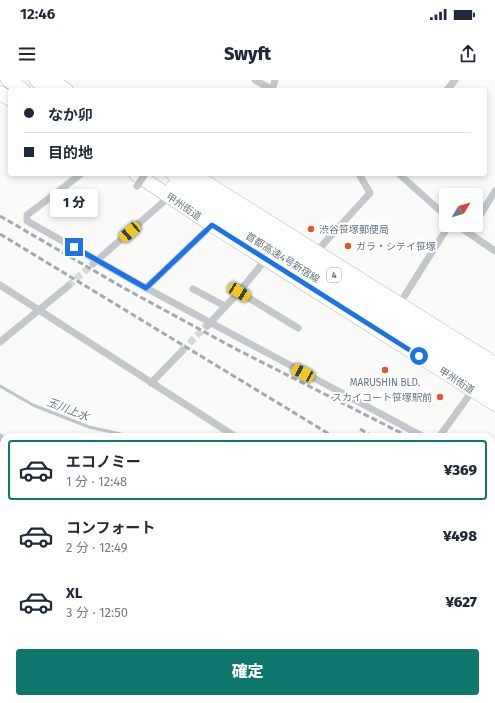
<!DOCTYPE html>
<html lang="ja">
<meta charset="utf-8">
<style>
body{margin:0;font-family:"Fira Sans","Noto Sans JP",sans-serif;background:#f2f2f3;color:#1f2937;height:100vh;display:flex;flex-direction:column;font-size:15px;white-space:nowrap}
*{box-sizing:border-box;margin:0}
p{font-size:13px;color:#747a83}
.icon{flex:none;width:22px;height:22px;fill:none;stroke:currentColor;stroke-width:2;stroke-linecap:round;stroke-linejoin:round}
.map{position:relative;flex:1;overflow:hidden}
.panel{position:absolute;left:0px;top:353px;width:495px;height:270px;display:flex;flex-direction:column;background:#fff;border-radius:12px 12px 0 0;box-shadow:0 2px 6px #0003}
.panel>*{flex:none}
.hud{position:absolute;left:8px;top:8px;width:479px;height:88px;border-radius:4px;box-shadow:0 2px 6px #0003;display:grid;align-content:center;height:88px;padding:0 16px;background:#fff}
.needle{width:26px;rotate:52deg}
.controls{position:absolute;left:439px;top:108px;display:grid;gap:8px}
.controls a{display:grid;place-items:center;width:44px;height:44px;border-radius:4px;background:#fff;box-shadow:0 2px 6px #0003;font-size:20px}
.end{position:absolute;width:18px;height:18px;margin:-9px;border:5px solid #1a73e8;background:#fff;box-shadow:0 0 0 2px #fff}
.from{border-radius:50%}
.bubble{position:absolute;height:28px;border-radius:4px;background:#fff;box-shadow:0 2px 6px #0003;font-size:13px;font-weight:800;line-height:28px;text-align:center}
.car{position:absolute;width:12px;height:24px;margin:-12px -6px;border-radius:5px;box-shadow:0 0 3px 1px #0007;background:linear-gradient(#f5c518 24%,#345 0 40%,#f5c518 0 76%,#345 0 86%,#f5c518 0)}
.hud b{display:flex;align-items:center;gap:14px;height:38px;font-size:15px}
.hud b+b{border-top:1px solid #e0e1e3}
.hud i{width:10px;height:10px;background:#1f2937}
ul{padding:7px 0 0;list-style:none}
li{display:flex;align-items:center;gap:12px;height:60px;margin:0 8px 6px;padding:0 8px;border:2px solid transparent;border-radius:4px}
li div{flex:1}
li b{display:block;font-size:15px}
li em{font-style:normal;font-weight:800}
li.on{border-color:#0f766e}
li>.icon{width:36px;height:36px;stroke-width:1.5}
.cta{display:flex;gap:8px;margin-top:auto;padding:8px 16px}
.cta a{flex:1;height:46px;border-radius:4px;background:#0f766e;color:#fff;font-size:16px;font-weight:800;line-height:46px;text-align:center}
.status{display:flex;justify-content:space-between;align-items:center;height:28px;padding:0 20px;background:#fff;direction:ltr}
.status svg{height:11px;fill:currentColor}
header{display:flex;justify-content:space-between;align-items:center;height:52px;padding:0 16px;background:#fff;font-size:18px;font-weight:800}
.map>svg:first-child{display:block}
</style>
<div class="status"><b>12:46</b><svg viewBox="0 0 49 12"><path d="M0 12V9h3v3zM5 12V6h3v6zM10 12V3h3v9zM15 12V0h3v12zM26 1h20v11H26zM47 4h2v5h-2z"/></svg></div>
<header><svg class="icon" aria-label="menu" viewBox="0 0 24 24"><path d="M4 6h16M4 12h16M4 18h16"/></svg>Swyft<svg class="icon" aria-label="share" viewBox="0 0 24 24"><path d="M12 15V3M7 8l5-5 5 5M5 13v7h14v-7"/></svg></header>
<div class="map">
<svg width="495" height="623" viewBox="0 0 495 623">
<rect width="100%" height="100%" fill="#fafaf8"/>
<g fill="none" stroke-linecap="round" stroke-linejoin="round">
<path stroke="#bbc7cb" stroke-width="3" d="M0,306L33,325L89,347L134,357
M382,623L383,619"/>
<path stroke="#d5d9db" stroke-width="7" stroke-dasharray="7 3.5" stroke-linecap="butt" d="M68,206L93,184
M182,271L206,246
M491,425L495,427"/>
<g stroke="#b4b9bd" stroke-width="15">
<path id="highway" d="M8,0L23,10
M36,0L51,10
M51,0L66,10
M0,13L10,19
M136,94L212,145L495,324
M173,94L495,297
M192,94L495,284
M173,107L495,311"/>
</g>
<path stroke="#c3c8cc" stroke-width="7" d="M255,0L273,10
M272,10L275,0
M447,10L455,0
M81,94L27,135V141L146,208L424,357
M399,94L446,136
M476,142L495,111
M457,145L495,171
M317,171L370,113L359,94
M93,184L170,116
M0,205L236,357
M146,208L212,145
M193,209L225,226
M239,212L298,248
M400,223L449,145
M207,246L239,212L266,179
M0,262L68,206
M151,303L182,271
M0,357L4,361
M439,357L473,310
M491,395L495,397
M491,542L495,545
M0,544L4,542
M0,618L4,616
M130,619L134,623
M235,619L239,623
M220,623L223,619
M351,623L354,619
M394,623L396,619"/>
<use href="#highway" stroke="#fff" stroke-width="14"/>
<path stroke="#a2aab0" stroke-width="3" stroke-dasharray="6 3" stroke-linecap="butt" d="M0,136L122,207L234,268L409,357
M0,154L334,357
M360,349L374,357
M491,403L495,405
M491,423L495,425
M491,446L495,448"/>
<path stroke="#c3c8cc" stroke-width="7" d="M137,106L145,94"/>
</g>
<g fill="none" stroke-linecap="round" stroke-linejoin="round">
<path stroke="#1a73e8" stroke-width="5" d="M74,167L146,208L212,145L419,276"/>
</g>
<g fill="#e4572e" stroke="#fff" stroke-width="1.5">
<circle cx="311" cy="149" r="4"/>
<circle cx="348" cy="166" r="4"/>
<circle cx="385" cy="290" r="4"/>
<circle cx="440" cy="317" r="4"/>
</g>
<g text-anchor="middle" stroke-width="4" stroke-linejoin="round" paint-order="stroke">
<rect fill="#fff" stroke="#939fa8" stroke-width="1" x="327" y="188" width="14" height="14" rx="3"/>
<g font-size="9" font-weight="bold" fill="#657683">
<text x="334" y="198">4</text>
</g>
<g font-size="10" fill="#657683" stroke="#fff">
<text transform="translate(184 126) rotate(34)" y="4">甲州街道</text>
<text transform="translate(283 177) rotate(32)" y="4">首都高速4号新宿線</text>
<text transform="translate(457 300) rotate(32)" y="4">甲州街道</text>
</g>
<g font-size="10" fill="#657683" stroke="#fff" text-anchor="start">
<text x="319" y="153">渋谷笹塚郵便局</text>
<text x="356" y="170">ガラ・シテイ笹塚</text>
<text x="385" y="306" text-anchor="middle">MARUSHIN BLD.</text>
<text x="432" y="321" text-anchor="end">スカイコート笹塚駅前</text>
</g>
<g font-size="11" font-style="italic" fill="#60757c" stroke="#fff">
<text transform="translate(68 329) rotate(21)" y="4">玉川上水</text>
</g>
</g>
</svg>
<div class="controls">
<a><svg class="needle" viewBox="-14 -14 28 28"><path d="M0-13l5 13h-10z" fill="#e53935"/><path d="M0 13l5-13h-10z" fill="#747a83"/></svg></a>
</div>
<i class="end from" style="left:419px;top:276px"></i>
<i class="end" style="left:74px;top:167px"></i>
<div class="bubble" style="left:50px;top:109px;width:48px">1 分</div>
<i class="car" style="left:130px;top:152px;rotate:229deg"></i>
<i class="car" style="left:239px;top:212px;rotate:122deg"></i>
<i class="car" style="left:303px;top:293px;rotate:298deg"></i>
<div class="hud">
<b><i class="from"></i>なか卯</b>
<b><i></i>目的地</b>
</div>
<section class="panel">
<ul>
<li class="on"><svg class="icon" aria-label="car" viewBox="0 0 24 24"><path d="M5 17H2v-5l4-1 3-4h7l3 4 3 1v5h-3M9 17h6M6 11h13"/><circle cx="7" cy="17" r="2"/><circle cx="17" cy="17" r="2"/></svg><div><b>エコノミー</b><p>1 分 · 12:48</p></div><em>¥369</em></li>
<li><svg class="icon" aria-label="car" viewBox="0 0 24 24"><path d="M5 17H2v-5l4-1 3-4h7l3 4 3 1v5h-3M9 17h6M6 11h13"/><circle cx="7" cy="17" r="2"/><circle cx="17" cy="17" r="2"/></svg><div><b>コンフォート</b><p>2 分 · 12:49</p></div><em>¥498</em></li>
<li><svg class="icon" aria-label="car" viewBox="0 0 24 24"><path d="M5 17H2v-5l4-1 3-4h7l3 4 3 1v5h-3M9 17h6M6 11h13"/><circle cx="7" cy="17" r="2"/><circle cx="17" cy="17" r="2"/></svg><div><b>XL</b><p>3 分 · 12:50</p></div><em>¥627</em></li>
</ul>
<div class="cta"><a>確定</a></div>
</section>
</div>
